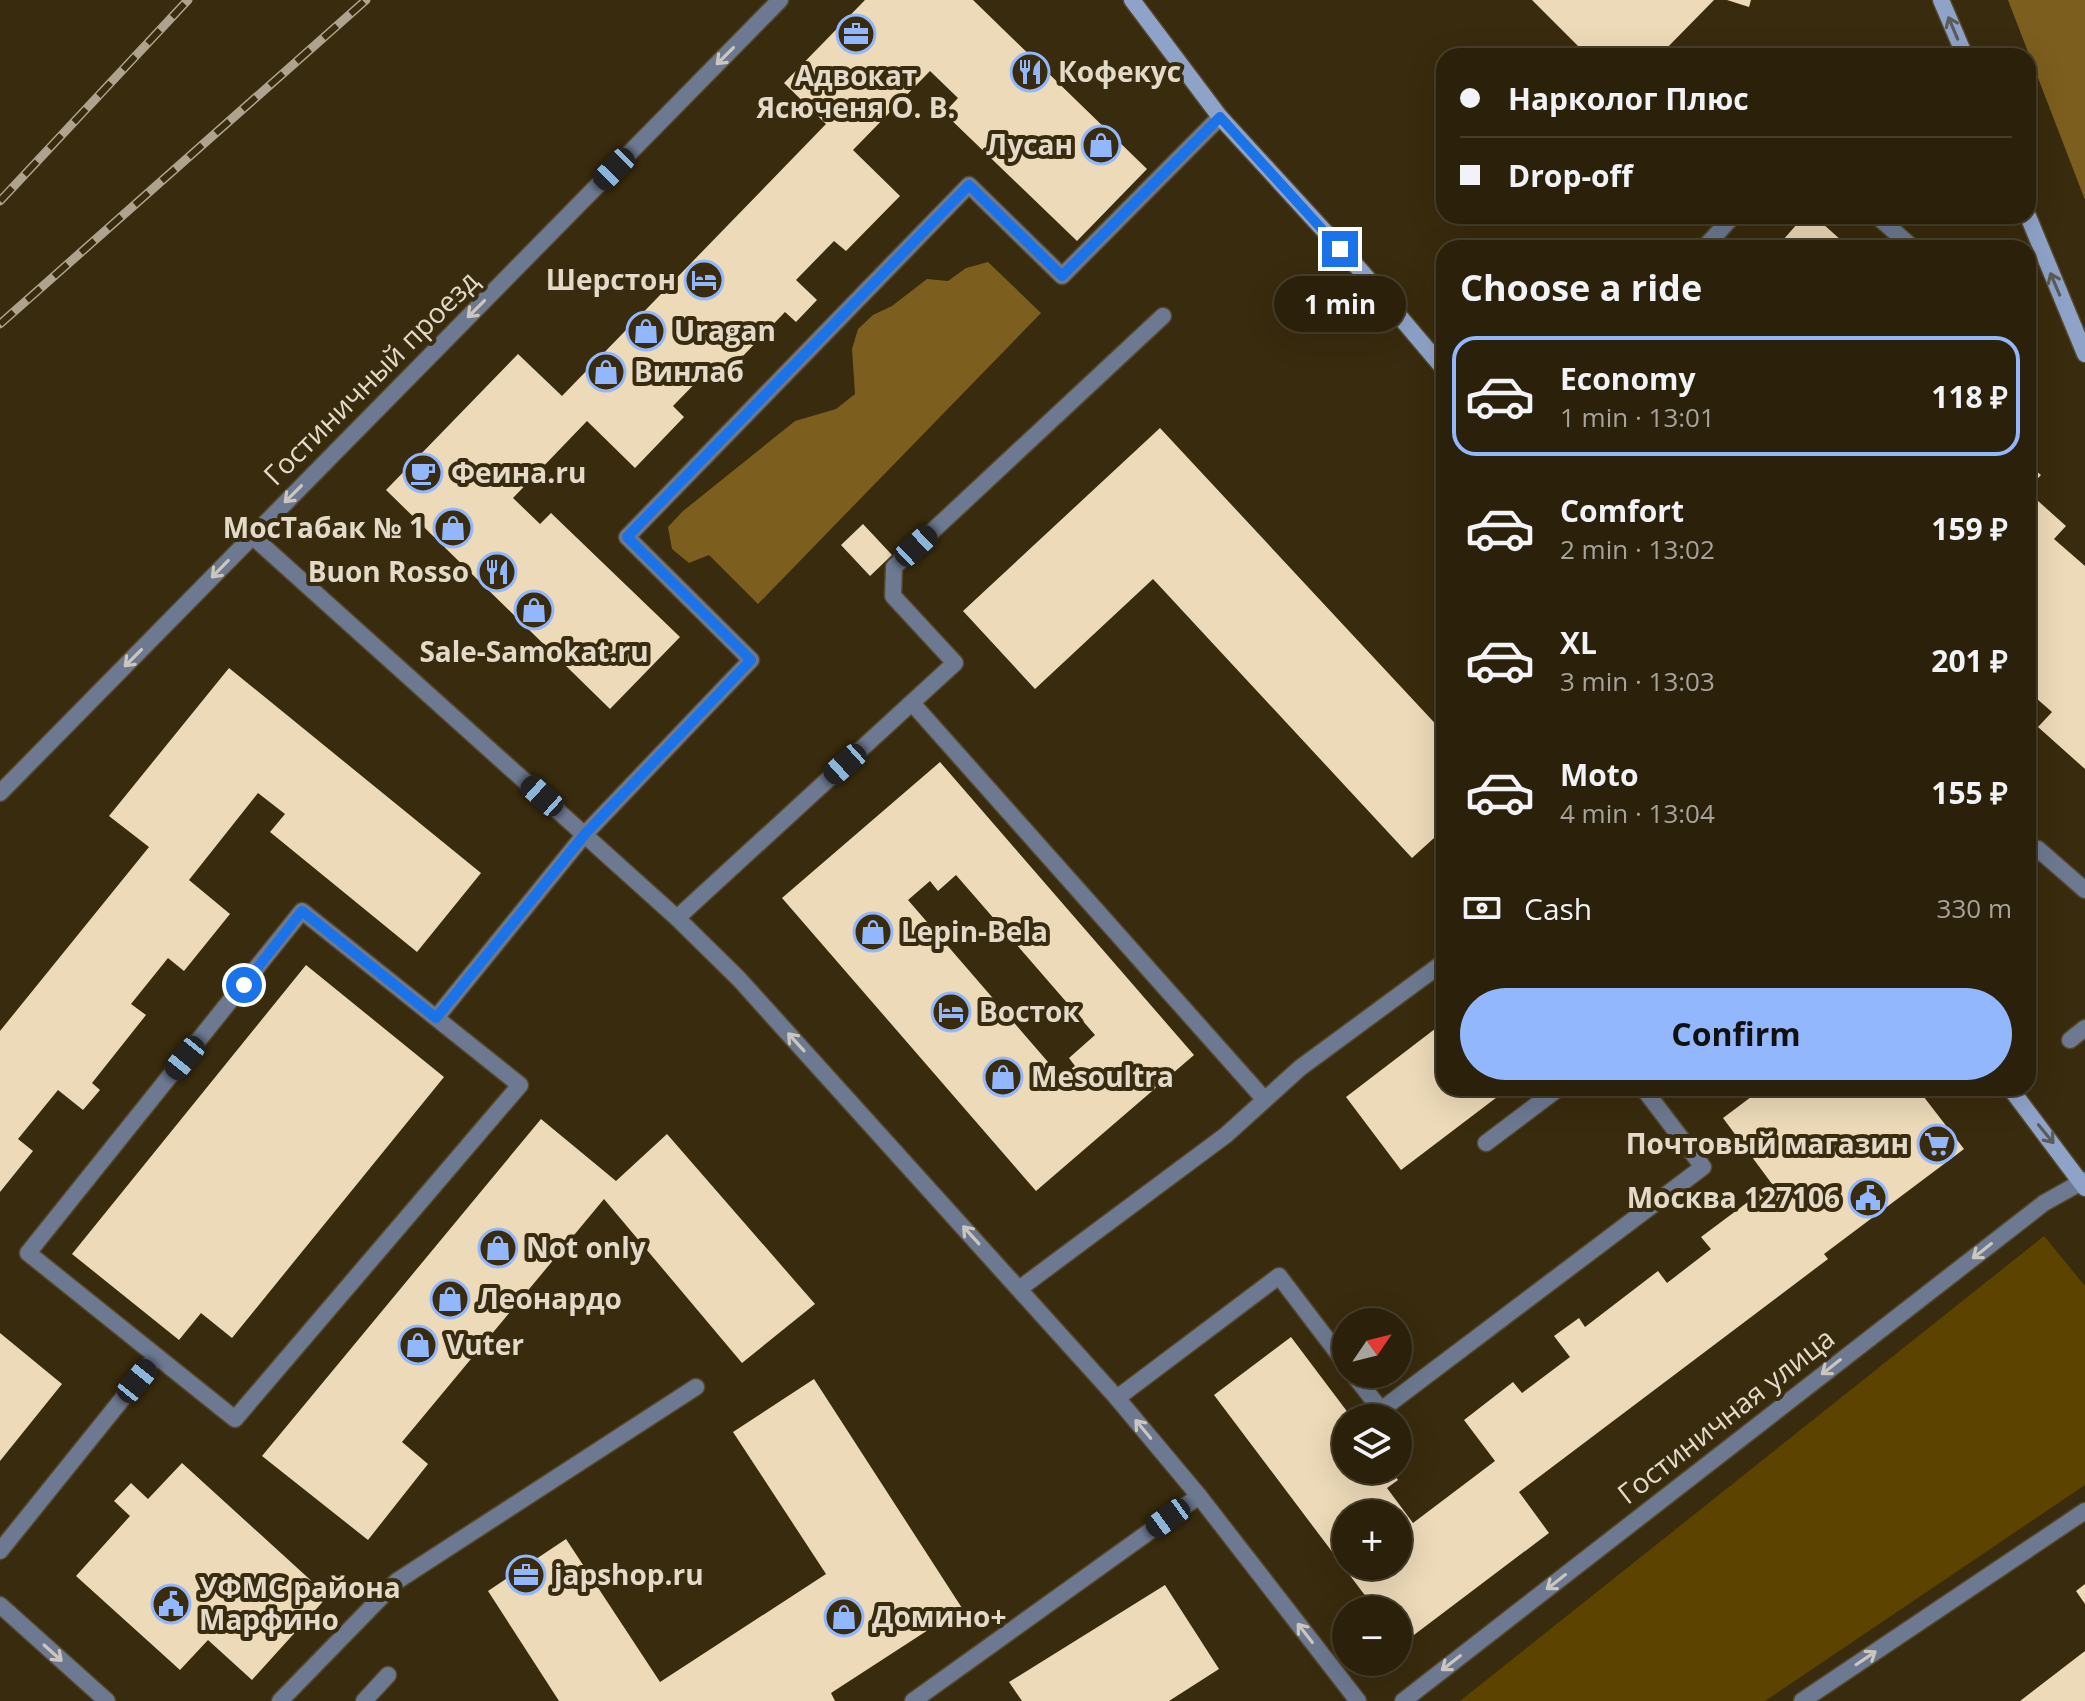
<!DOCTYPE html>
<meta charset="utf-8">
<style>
body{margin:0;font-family:"Open Sans",sans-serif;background:#372d18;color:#f1f3f6;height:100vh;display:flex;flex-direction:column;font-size:30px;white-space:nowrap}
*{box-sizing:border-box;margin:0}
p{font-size:26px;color:#a6a39c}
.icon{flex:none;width:44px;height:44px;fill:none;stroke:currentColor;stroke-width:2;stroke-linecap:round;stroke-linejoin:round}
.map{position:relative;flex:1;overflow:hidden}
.drawer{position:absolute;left:1436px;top:240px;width:600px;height:856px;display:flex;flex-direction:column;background:#2b200a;border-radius:24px;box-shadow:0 8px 32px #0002,0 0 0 2px #473e2b}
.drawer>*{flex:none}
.banner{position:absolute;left:1436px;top:48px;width:600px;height:176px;border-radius:24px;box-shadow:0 8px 32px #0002,0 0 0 2px #473e2b;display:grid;align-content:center;height:176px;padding:0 24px;background:#2b200a}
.needle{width:52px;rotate:55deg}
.buttons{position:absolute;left:1332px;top:1308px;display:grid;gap:16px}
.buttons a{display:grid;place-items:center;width:80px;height:80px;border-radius:50%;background:#2b200a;box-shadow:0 8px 32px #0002,0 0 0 2px #473e2b;font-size:40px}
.end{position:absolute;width:36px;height:36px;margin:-18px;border:10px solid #1a73e8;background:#fff;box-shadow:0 0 0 4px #fff}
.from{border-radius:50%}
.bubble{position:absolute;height:56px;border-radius:28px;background:#2b200a;box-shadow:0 8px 32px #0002,0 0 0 2px #473e2b;font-size:26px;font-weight:700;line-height:56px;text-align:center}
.car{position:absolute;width:24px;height:48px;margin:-24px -12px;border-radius:10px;box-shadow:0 0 6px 2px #0007;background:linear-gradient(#222 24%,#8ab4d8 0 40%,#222 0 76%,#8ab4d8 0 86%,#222 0)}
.banner b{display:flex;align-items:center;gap:28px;height:76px;font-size:30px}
.banner b+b{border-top:2px solid #473e2b}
.banner i{width:20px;height:20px;background:#f1f3f6}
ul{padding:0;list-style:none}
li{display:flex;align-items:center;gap:24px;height:120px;margin:0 16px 12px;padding:0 8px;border:4px solid transparent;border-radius:24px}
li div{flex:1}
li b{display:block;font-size:30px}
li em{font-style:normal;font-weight:700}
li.selected{border-color:#93b7fd}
li>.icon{width:72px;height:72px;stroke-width:1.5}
h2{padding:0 24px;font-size:36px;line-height:96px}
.pay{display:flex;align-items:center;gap:20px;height:88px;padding:0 24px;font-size:30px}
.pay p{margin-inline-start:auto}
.cta{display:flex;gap:16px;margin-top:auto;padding:16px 24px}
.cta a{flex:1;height:92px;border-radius:48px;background:#93b7fd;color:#111;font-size:32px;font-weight:700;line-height:92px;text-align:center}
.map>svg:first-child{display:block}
</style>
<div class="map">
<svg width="2085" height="1701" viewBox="0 0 2085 1701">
<rect width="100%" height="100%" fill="#392b0d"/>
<path fill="#5d4300" d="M2044,1236L2085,1286V1485L1765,1701H1460Z"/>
<path fill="#7c5e1e" d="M2008,0H2085V200Z
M988,262L1041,313L758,604L709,555L689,563L672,549L668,527L683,511L795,421L836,409L855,394L852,349L858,329L873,315L892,306L927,279L948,281L966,268Z"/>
<path fill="#ecdab8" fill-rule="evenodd" d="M865,0H973L1147,169L1077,241L944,113L958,98L930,71L853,150L900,196L846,251L834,241L796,280L817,300L796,322L785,312L723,377L712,366L673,406L684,417L635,468L587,421L513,498L540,524L551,513L680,637L610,709L386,490L518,354L562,396L826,124L784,83Z
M1532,0H1714L1659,56H1588Z
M1727,0H1751L1749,7Z
M1804,216H1814L1850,248H1776Z
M1160,428L1444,733V829L1412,858L1153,579L1035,689L963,611Z
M2028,464L2041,475L2028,489Z
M2028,492L2066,526L2054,539L2085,566V769L2038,727L2052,712L2028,691Z
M863,524L892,555L870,576L841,545Z
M229,668L481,873L417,952L270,832L285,814L258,793L189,880L230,914L184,971L168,958L131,1004L146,1015L92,1083L100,1090L83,1110L58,1090L18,1139L33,1151L0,1192V1031L149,847L109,816Z
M940,762L1194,1055L1036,1191L782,898ZM956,875L1095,1035L1069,1058L1075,1066L1061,1077L908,900L930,881L938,891Z
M306,965L444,1077L232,1338L201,1313L179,1340L72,1254Z
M1444,1022V1088H1509L1401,1170L1346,1097Z
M1763,1088H1917L1964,1149L1824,1254L1828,1259L1519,1492L1549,1533L1402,1644L1398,1640V1610H1376L1214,1395L1291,1337L1352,1418H1346V1470H1391L1398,1480L1387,1488L1413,1523L1495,1461L1464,1420L1513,1382L1522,1393L1570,1357L1554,1336L1579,1318L1585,1327L1658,1271L1667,1283L1711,1249L1701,1237L1772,1184L1723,1118ZM1346,1514H1398V1566H1346Z
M541,1119L616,1181L667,1134L815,1304L742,1363L604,1199L402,1442L428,1464L368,1540L262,1456Z
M0,1333L62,1384L0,1461Z
M814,1379L962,1608L831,1693L835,1701H559L488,1591L566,1539L660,1682L826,1574L733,1432Z
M182,1463L328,1596L252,1680L208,1640L180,1670L76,1576L130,1516L114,1501L131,1483L148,1499Z
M2085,1584V1604L2076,1591Z
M1165,1585L1219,1669L1169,1701H1022L1009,1682Z
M2085,1651V1701H2020Z"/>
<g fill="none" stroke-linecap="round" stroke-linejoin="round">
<g stroke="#54472b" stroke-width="19">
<path id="service" d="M1877,216L1913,248
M1704,248L1733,216
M912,703L1265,1100
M2028,860L2038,849L2085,890
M302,911L520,1085L235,1419L28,1253Z
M677,918L955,663L893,596L894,567L1163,316
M436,1018L585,834L751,660L627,537L969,185L1062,276L1220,117
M2070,1040L2085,1028
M1486,1143L1559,1088
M1019,1289L1226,1135L1300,1068L1444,962
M1353,1374L1381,1410L1703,1167L1643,1088
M1117,1398L1279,1276L1346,1364
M0,1551L156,1357
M280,1701L397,1581L696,1387
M364,1701L388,1675
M913,1701L1199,1496"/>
</g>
<g stroke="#54472b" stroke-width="19">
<path id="minor" d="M252,536L677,918L739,979L1117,1398L1199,1496L1358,1701
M0,793L780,0
M0,1605L107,1701"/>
</g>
<g stroke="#54472b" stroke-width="19">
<path id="tertiary" d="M1403,1701L2044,1203L2085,1180
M1802,1701L2085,1511"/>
</g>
<g stroke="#54472b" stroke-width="19">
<path id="secondary" d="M1132,0L1220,117L1362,272L1444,369
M1941,0L1965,56
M2028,216L2085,354
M2010,1088L2085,1188"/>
</g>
<use href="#service" stroke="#6c7990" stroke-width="16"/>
<use href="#minor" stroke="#6c7990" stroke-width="16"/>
<use href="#tertiary" stroke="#6c7990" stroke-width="16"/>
<use href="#secondary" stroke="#8fa3c9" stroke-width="16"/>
<g stroke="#aea38e" stroke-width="9">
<path id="rail" d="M0,201L188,0
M0,324L366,0"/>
</g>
<use href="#rail" stroke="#392b0d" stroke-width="6" stroke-dasharray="18" stroke-linecap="butt"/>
</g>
<defs><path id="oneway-shaft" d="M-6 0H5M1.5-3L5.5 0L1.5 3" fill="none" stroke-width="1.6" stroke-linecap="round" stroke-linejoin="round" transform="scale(2)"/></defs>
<g stroke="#5b5b58">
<use href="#oneway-shaft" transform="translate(1953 28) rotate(-113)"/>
<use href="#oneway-shaft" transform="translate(2055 284) rotate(-113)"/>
<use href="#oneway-shaft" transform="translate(2046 1134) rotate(51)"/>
</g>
<g stroke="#cbc7be">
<use href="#oneway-shaft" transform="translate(725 56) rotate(135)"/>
<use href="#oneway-shaft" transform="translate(476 309) rotate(135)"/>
<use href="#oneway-shaft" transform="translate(293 494) rotate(135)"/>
<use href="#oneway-shaft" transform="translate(220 569) rotate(134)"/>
<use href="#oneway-shaft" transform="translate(133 658) rotate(135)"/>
<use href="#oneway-shaft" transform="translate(796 1042) rotate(-132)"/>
<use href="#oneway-shaft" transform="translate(971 1235) rotate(-132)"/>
<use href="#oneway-shaft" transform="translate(1982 1251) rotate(142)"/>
<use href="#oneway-shaft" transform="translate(1831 1367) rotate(142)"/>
<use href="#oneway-shaft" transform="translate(1143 1429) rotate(-130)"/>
<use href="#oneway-shaft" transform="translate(1556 1582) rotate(142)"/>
<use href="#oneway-shaft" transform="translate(1305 1633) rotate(-128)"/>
<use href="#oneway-shaft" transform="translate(53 1653) rotate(42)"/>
<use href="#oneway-shaft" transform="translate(1866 1658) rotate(-34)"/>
<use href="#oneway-shaft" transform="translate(1451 1663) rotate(142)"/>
</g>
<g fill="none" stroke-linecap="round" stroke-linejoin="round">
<path stroke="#1a73e8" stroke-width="10" d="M244,985L302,911L436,1018L585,834L751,660L627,537L969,185L1062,276L1220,117L1340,249"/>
</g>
<defs>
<g id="office-ring" transform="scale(2)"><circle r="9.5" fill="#392b0d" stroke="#93b7fd" stroke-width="1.5"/><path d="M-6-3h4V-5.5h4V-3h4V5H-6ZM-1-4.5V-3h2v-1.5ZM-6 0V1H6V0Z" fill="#93b7fd"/></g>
<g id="restaurant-ring" transform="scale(2)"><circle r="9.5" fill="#392b0d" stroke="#93b7fd" stroke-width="1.5"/><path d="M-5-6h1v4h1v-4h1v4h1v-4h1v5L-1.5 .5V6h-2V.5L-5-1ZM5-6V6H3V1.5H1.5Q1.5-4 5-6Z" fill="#93b7fd"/></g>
<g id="shop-ring" transform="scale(2)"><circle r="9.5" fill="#392b0d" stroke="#93b7fd" stroke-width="1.5"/><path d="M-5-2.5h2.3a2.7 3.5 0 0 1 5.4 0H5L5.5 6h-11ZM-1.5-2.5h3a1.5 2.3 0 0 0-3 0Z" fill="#93b7fd"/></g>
<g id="hotel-ring" transform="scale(2)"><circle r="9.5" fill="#392b0d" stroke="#93b7fd" stroke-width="1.5"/><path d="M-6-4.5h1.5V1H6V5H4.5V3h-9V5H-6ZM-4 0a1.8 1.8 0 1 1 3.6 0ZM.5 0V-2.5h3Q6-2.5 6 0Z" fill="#93b7fd"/></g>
<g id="cafe-ring" transform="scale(2)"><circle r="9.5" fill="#392b0d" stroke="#93b7fd" stroke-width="1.5"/><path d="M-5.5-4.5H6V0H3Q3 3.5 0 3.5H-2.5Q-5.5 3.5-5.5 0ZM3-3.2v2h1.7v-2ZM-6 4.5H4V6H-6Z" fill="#93b7fd"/></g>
<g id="supermarket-ring" transform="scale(2)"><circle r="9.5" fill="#392b0d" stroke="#93b7fd" stroke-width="1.5"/><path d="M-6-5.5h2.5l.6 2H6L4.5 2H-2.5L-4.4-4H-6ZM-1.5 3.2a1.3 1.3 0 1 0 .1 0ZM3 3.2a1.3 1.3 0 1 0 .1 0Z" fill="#93b7fd"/></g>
<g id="civic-ring" transform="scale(2)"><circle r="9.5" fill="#392b0d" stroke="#93b7fd" stroke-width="1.5"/><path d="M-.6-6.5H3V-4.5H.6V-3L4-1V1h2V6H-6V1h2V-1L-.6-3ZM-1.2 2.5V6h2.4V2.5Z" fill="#93b7fd"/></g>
</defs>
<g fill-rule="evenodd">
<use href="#office-ring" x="856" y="34"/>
<use href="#restaurant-ring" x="1030" y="72"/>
<use href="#shop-ring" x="1101" y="145"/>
<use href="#hotel-ring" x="704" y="280"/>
<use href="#shop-ring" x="646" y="331"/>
<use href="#shop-ring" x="606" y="372"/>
<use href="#cafe-ring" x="423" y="473"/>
<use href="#shop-ring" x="453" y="528"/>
<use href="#restaurant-ring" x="497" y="572"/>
<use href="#shop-ring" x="534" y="610"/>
<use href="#shop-ring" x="873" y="932"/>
<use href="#hotel-ring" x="951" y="1012"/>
<use href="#shop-ring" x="1003" y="1077"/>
<use href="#supermarket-ring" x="1937" y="1144"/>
<use href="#civic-ring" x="1868" y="1198"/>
<use href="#shop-ring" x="498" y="1248"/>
<use href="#shop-ring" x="450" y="1299"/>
<use href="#shop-ring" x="418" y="1345"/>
<use href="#office-ring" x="526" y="1575"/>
<use href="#civic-ring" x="171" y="1604"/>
<use href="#shop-ring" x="844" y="1617"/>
</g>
<g text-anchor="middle" stroke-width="8" stroke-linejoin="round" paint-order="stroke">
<g font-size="28" font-weight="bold" fill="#e3dac9" stroke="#392b0d" text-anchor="start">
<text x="1058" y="82">Кофекус</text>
<text x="856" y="86" text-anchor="middle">Адвокат<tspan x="856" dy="32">Ясюченя О. В.</tspan></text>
<text x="1073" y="155" text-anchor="end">Лусан</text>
<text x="676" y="290" text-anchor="end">Шерстон</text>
<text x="674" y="341">Uragan</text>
<text x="634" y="382">Винлаб</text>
<text x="451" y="483">Феина.ru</text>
<text x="425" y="538" text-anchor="end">МосТабак № 1</text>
<text x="469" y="582" text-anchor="end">Buon Rosso</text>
<text x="534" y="662" text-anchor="middle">Sale-Samokat.ru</text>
<text x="901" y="942">Lepin-Bela</text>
<text x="979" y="1022">Восток</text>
<text x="1031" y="1087">Mesoultra</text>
<text x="1909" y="1154" text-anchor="end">Почтовый магазин</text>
<text x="1840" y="1208" text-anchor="end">Москва 127106</text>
<text x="526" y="1258">Not only</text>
<text x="478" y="1309">Леонардо</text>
<text x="446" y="1355">Vuter</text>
<text x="554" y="1585">japshop.ru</text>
<text x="199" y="1598">УФМС района<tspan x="199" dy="32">Марфино</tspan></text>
<text x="872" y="1627">Домино+</text>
</g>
<g font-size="28" fill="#e3dac9" stroke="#392b0d">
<text transform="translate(371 378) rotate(-45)" y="10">Гостиничный проезд</text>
<text transform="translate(1726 1416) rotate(-38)" y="10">Гостиничная улица</text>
</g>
</g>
</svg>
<div class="buttons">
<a><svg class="needle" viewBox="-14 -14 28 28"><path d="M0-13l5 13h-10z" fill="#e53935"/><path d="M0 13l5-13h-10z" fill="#a6a39c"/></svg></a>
<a><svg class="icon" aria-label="layers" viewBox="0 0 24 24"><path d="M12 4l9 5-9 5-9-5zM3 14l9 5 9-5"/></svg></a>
<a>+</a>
<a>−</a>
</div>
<i class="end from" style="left:244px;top:985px"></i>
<i class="end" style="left:1340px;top:249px"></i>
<div class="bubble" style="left:1274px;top:276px;width:132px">1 min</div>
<i class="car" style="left:614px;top:169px;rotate:224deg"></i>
<i class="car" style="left:916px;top:546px;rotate:47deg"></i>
<i class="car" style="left:845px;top:764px;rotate:228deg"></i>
<i class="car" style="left:542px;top:796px;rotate:312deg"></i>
<i class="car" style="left:185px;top:1058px;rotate:219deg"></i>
<i class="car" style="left:137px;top:1381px;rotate:39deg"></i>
<i class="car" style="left:1168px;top:1518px;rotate:234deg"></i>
<div class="banner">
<b><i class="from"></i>Нарколог Плюс</b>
<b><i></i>Drop-off</b>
</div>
<section class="drawer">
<h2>Choose a ride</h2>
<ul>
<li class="selected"><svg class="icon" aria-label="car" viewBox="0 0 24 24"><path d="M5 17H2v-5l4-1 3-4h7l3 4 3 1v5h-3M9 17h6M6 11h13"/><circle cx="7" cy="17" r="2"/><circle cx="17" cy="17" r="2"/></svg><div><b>Economy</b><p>1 min · 13:01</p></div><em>118 ₽</em></li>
<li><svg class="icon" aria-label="car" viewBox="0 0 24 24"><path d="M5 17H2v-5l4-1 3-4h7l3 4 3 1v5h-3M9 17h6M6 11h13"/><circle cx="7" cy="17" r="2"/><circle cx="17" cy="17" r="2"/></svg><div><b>Comfort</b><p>2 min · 13:02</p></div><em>159 ₽</em></li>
<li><svg class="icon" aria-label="car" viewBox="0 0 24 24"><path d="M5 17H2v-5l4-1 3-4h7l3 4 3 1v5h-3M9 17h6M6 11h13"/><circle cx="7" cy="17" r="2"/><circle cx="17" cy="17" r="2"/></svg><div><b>XL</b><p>3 min · 13:03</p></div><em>201 ₽</em></li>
<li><svg class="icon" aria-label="car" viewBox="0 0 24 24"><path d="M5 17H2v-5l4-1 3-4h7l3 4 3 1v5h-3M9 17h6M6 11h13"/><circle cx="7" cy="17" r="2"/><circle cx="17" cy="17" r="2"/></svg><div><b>Moto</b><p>4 min · 13:04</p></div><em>155 ₽</em></li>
</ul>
<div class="pay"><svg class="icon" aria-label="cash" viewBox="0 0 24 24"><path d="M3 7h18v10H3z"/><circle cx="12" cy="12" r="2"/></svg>Cash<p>330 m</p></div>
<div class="cta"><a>Confirm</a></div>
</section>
</div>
